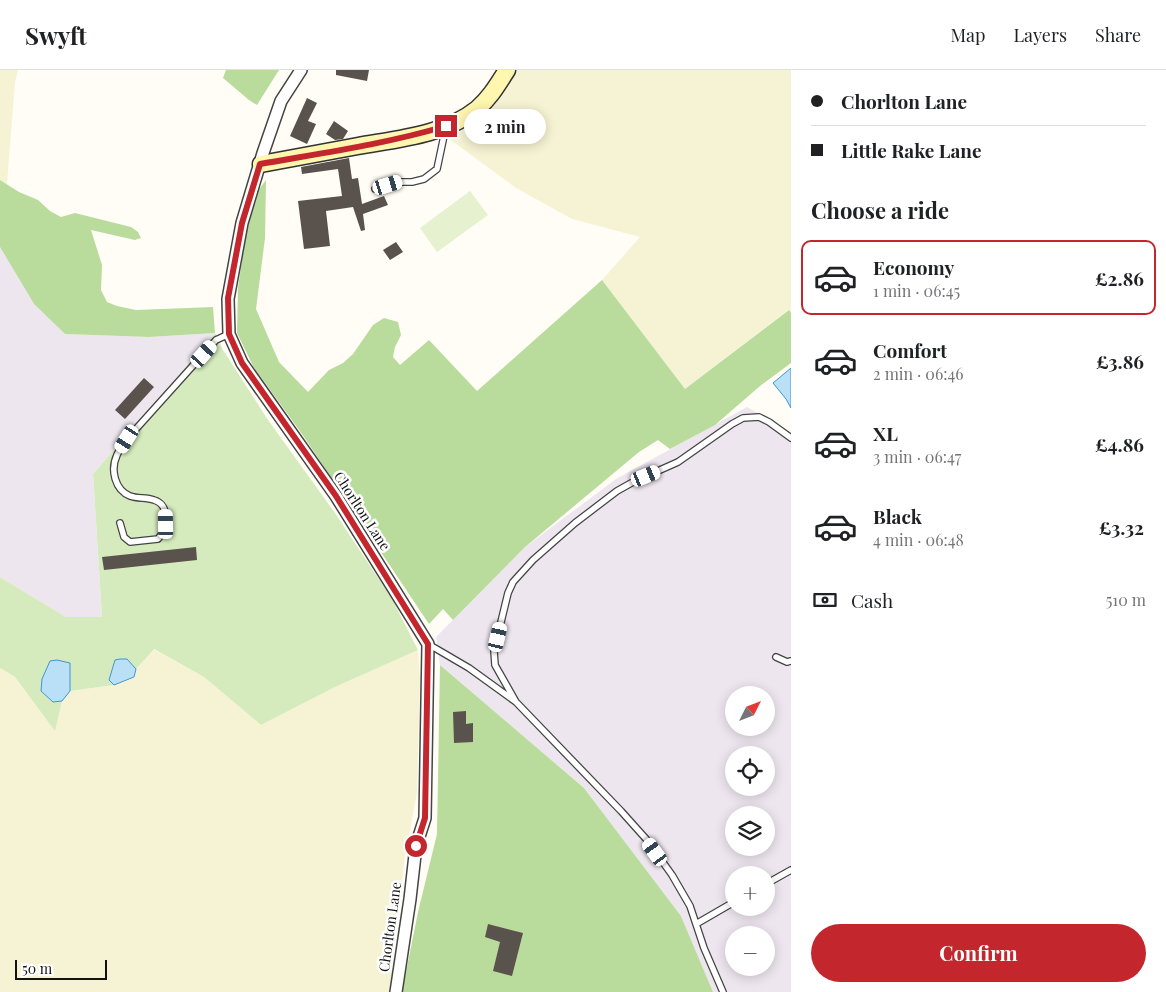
<!DOCTYPE html>
<meta charset="utf-8">
<style>
body{margin:0;font-family:"Playfair Display",serif;background:#f6f6f6;color:#202124;height:100vh;display:flex;flex-direction:column;font-size:19px;white-space:nowrap}
*{box-sizing:border-box;margin:0}
p{font-size:16px;color:#757577}
.icon{flex:none;width:28px;height:28px;fill:none;stroke:currentColor;stroke-width:2;stroke-linecap:round;stroke-linejoin:round}
.map{position:relative;flex:1;overflow:hidden}
.side{display:flex;flex-direction:column;background:#fff;width:375px}
.side>*{flex:none}
.banner{display:grid;align-content:center;height:110px;padding:0 20px;background:#fff}
.needle{width:32px;rotate:48deg}
.fabs{position:absolute;left:725px;top:616px;display:grid;gap:10px}
.fabs a{display:grid;place-items:center;width:50px;height:50px;border-radius:50%;background:#fff;box-shadow:0 2px 12px #0003;font-size:25px}
.scale{position:absolute;left:15px;bottom:12px;width:92px;box-sizing:border-box;padding-left:5px;border:2px solid #111;border-top:0;font-size:14px;line-height:18px;white-space:nowrap;color:#111;-webkit-text-stroke:4px #fff;paint-order:stroke}
.end{position:absolute;width:22px;height:22px;margin:-11px;border:6px solid #c4262e;background:#fff;box-shadow:0 0 0 2px #fff}
.from{border-radius:50%}
.bubble{position:absolute;height:35px;border-radius:18px;background:#fff;box-shadow:0 2px 12px #0003;font-size:16px;font-weight:700;line-height:35px;text-align:center}
.car{position:absolute;width:15px;height:30px;margin:-15px -8px;border-radius:6px;box-shadow:0 0 4px 1px #0007;background:linear-gradient(#fff 24%,#345 0 40%,#fff 0 76%,#345 0 86%,#fff 0)}
.banner b{display:flex;align-items:center;gap:18px;height:48px;font-size:19px}
.banner b+b{border-top:1px solid #e0e0e0}
.banner i{width:12px;height:12px;background:#202124}
ul{padding:0;list-style:none}
li{display:flex;align-items:center;gap:15px;height:75px;margin:0 10px 8px;padding:0 10px;border:2px solid transparent;border-radius:10px}
li div{flex:1}
li b{display:block;font-size:19px}
li em{font-style:normal;font-weight:700}
li.active{border-color:#c4262e}
li>.icon{width:45px;height:45px;stroke-width:1.5}
h2{padding:0 20px;font-size:22px;line-height:60px}
.pay{display:flex;align-items:center;gap:12px;height:55px;padding:0 20px;font-size:19px}
.pay p{margin-inline-start:auto}
.primary-button{display:flex;gap:10px;margin-top:auto;padding:10px 20px}
.primary-button a{flex:1;height:58px;border-radius:30px;background:#c4262e;color:#fff;font-size:20px;font-weight:700;line-height:58px;text-align:center}
header{display:flex;align-items:center;gap:30px;box-sizing:border-box;height:70px;padding:0 25px;background:#fff;border-bottom:1px solid #e0e0e0}
header strong{font-size:24px}
nav{display:flex;gap:28px;margin-inline-start:auto;font-size:18px}
main{display:flex;flex:1;min-height:0}
.map>svg:first-child{display:block}
</style>
<header>
<strong>Swyft</strong>
<nav><a>Map</a><a>Layers</a><a>Share</a></nav>
</header>
<main>
<div class="map">
<svg width="791" height="922" viewBox="0 0 791 922">
<rect width="100%" height="100%" fill="#fffdf5"/>
<path fill="#eee6ef" fill-rule="evenodd" d="M0,177L34,234L65,264L149,267L215,263L93,404L102,547H66L0,507Z
M747,337L791,362V922H713L681,846L584,718L440,595L436,567L525,477L616,409ZM734,625H766V658H734ZM734,685H766V718H734ZM734,745H766V778H734ZM734,805H766V838H734ZM734,865H766V898H734Z"/>
<path fill="#f6f3d4" d="M0,0H18L15,12L7,114L0,110Z
M513,0H791V243L788,240L685,319L602,210L640,167L572,149L516,118L448,68L487,47Z
M153,579L204,607L261,655L335,617L418,580L420,609L417,723L405,787L394,877L392,910L389,922H0V598L15,607L55,660L62,631L70,621L114,615L127,611L134,607L136,599Z"/>
<path fill="#d5ebbd" d="M215,263L223,280L268,350L335,443L392,529L418,580L335,617L261,655L204,607L154,579L136,599L127,589L115,590L109,610L114,615L70,621V593L53,632L62,631L55,661L15,607L0,598V507L66,547H102L93,404Z"/>
<path fill="#b9dc9c" d="M226,0H279L257,35L249,30L223,8Z
M0,110L19,122L38,130L50,141L61,147L75,143L131,157L138,162L141,168L135,170L91,160L102,195L101,220L107,232L117,236L136,240L213,237L215,263L149,267L65,264L34,234L0,177Z
M266,110L265,168L256,239L279,292L308,322L329,300L343,293L353,284L373,255L384,248L398,252L401,265L395,277L393,287L400,295L429,270L477,321L602,210L685,319L789,240L791,243V293L760,316L715,355L670,379L658,370L639,382L525,477L453,550L443,539L429,554L302,364L253,296L237,263L238,218L245,169L257,122Z
M440,595L584,718L681,846L713,922H402L418,842L437,764Z"/>
<path fill="#e6f2cf" d="M470,121L488,145L437,182L420,158Z"/>
<path fill="#b9e0f7" stroke="#3f96cf" d="M791,298V338L786,329L773,313Z
M120,589H127L136,599L134,607L114,615L109,610L115,590Z
M57,590L70,593V621L62,631L53,632L41,621L42,609L50,591Z"/>
<path fill="#5a524d" d="M336,0H369L367,11L336,5Z
M307,28L317,33L308,51L316,54L307,74L290,66Z
M334,51L348,61L343,69L335,70L326,64Z
M349,88L352,109L358,108L362,134L384,126L388,135L363,144L365,160L361,161L353,137L326,141L330,176L304,179L298,131L342,126L338,99L302,104L301,97Z
M396,172L403,182L390,190L383,180Z
M144,308L154,317L125,349L115,340Z
M196,477L197,490L104,500L102,487Z
M466,641V654L473,653V672L454,673L453,642Z
M488,854L523,863L512,906L493,901L500,872L485,867Z"/>
<g fill="none" stroke-linecap="round" stroke-linejoin="round">
<g stroke="#444" stroke-width="8">
<path id="lane" d="M375,119L400,112H412L424,109L437,99L445,61
M120,453L124,467L130,472L158,469C167,459 171,435 154,430C146,427 138,429 130,426C115,420 110,400 117,385C119,380 124,374 127,369L216,270L229,264
M428,574L469,598L516,632L621,741L647,770L672,805L690,836L704,878L723,922
M776,587L787,592L791,591
M516,632L495,595L494,581L508,523L513,512L533,490L575,453L617,421L633,412L678,392L732,354L743,348L759,347L769,352L791,368
M766,814L791,800
M696,854L734,832"/>
</g>
<g stroke="#444" stroke-width="14">
<path id="street" d="M301,0L281,31L263,83L242,153L228,229L229,264L242,293L336,426L428,574L425,748L416,776L410,829L396,922"/>
</g>
<g stroke="#333" stroke-width="19">
<path id="secondary" d="M261,94C293,88 326,82 358,76C397,69 445,65 477,39C490,28 498,14 507,0"/>
</g>
<use href="#lane" stroke="#fff" stroke-width="5.5"/>
<use href="#street" stroke="#fff" stroke-width="11"/>
<use href="#secondary" stroke="#fff6b0" stroke-width="16"/>
</g>
<g fill="none" stroke-linecap="round" stroke-linejoin="round">
<path stroke="#c4262e" stroke-width="6" d="M416,776L425,748L428,574L336,426L242,293L229,264L228,228L242,153L260,94C322,83 386,74 446,56"/>
</g>
<g text-anchor="middle" stroke-width="5" stroke-linejoin="round" paint-order="stroke">
<g font-size="14" fill="#111" stroke="#fff">
<text transform="translate(362 441) rotate(57)" y="5">Chorlton Lane</text>
<text transform="translate(390 857) rotate(-82)" y="5">Chorlton Lane</text>
</g>
</g>
</svg>
<div class="fabs">
<a><svg class="needle" viewBox="-14 -14 28 28"><path d="M0-13l5 13h-10z" fill="#e53935"/><path d="M0 13l5-13h-10z" fill="#757577"/></svg></a>
<a><svg class="icon" aria-label="locate" viewBox="0 0 24 24"><circle cx="12" cy="12" r="6"/><path d="M12 2v4M12 18v4M2 12h4M18 12h4"/></svg></a>
<a><svg class="icon" aria-label="layers" viewBox="0 0 24 24"><path d="M12 4l9 5-9 5-9-5zM3 14l9 5 9-5"/></svg></a>
<a>+</a>
<a>−</a>
</div>
<div class="scale">50 m</div>
<i class="end from" style="left:416px;top:776px"></i>
<i class="end" style="left:446px;top:56px"></i>
<div class="bubble" style="left:464px;top:39px;width:82px">2 min</div>
<i class="car" style="left:388px;top:115px;rotate:73deg"></i>
<i class="car" style="left:204px;top:284px;rotate:42deg"></i>
<i class="car" style="left:127px;top:369px;rotate:212deg"></i>
<i class="car" style="left:646px;top:406px;rotate:68deg"></i>
<i class="car" style="left:166px;top:454px;rotate:359deg"></i>
<i class="car" style="left:498px;top:567px;rotate:13deg"></i>
<i class="car" style="left:655px;top:782px;rotate:324deg"></i>
</div>
<section class="side">
<div class="banner">
<b><i class="from"></i>Chorlton Lane</b>
<b><i></i>Little Rake Lane</b>
</div>
<h2>Choose a ride</h2>
<ul>
<li class="active"><svg class="icon" aria-label="car" viewBox="0 0 24 24"><path d="M5 17H2v-5l4-1 3-4h7l3 4 3 1v5h-3M9 17h6M6 11h13"/><circle cx="7" cy="17" r="2"/><circle cx="17" cy="17" r="2"/></svg><div><b>Economy</b><p>1 min · 06:45</p></div><em>£2.86</em></li>
<li><svg class="icon" aria-label="car" viewBox="0 0 24 24"><path d="M5 17H2v-5l4-1 3-4h7l3 4 3 1v5h-3M9 17h6M6 11h13"/><circle cx="7" cy="17" r="2"/><circle cx="17" cy="17" r="2"/></svg><div><b>Comfort</b><p>2 min · 06:46</p></div><em>£3.86</em></li>
<li><svg class="icon" aria-label="car" viewBox="0 0 24 24"><path d="M5 17H2v-5l4-1 3-4h7l3 4 3 1v5h-3M9 17h6M6 11h13"/><circle cx="7" cy="17" r="2"/><circle cx="17" cy="17" r="2"/></svg><div><b>XL</b><p>3 min · 06:47</p></div><em>£4.86</em></li>
<li><svg class="icon" aria-label="car" viewBox="0 0 24 24"><path d="M5 17H2v-5l4-1 3-4h7l3 4 3 1v5h-3M9 17h6M6 11h13"/><circle cx="7" cy="17" r="2"/><circle cx="17" cy="17" r="2"/></svg><div><b>Black</b><p>4 min · 06:48</p></div><em>£3.32</em></li>
</ul>
<div class="pay"><svg class="icon" aria-label="cash" viewBox="0 0 24 24"><path d="M3 7h18v10H3z"/><circle cx="12" cy="12" r="2"/></svg>Cash<p>510 m</p></div>
<div class="primary-button"><a>Confirm</a></div>
</section>
</main>
